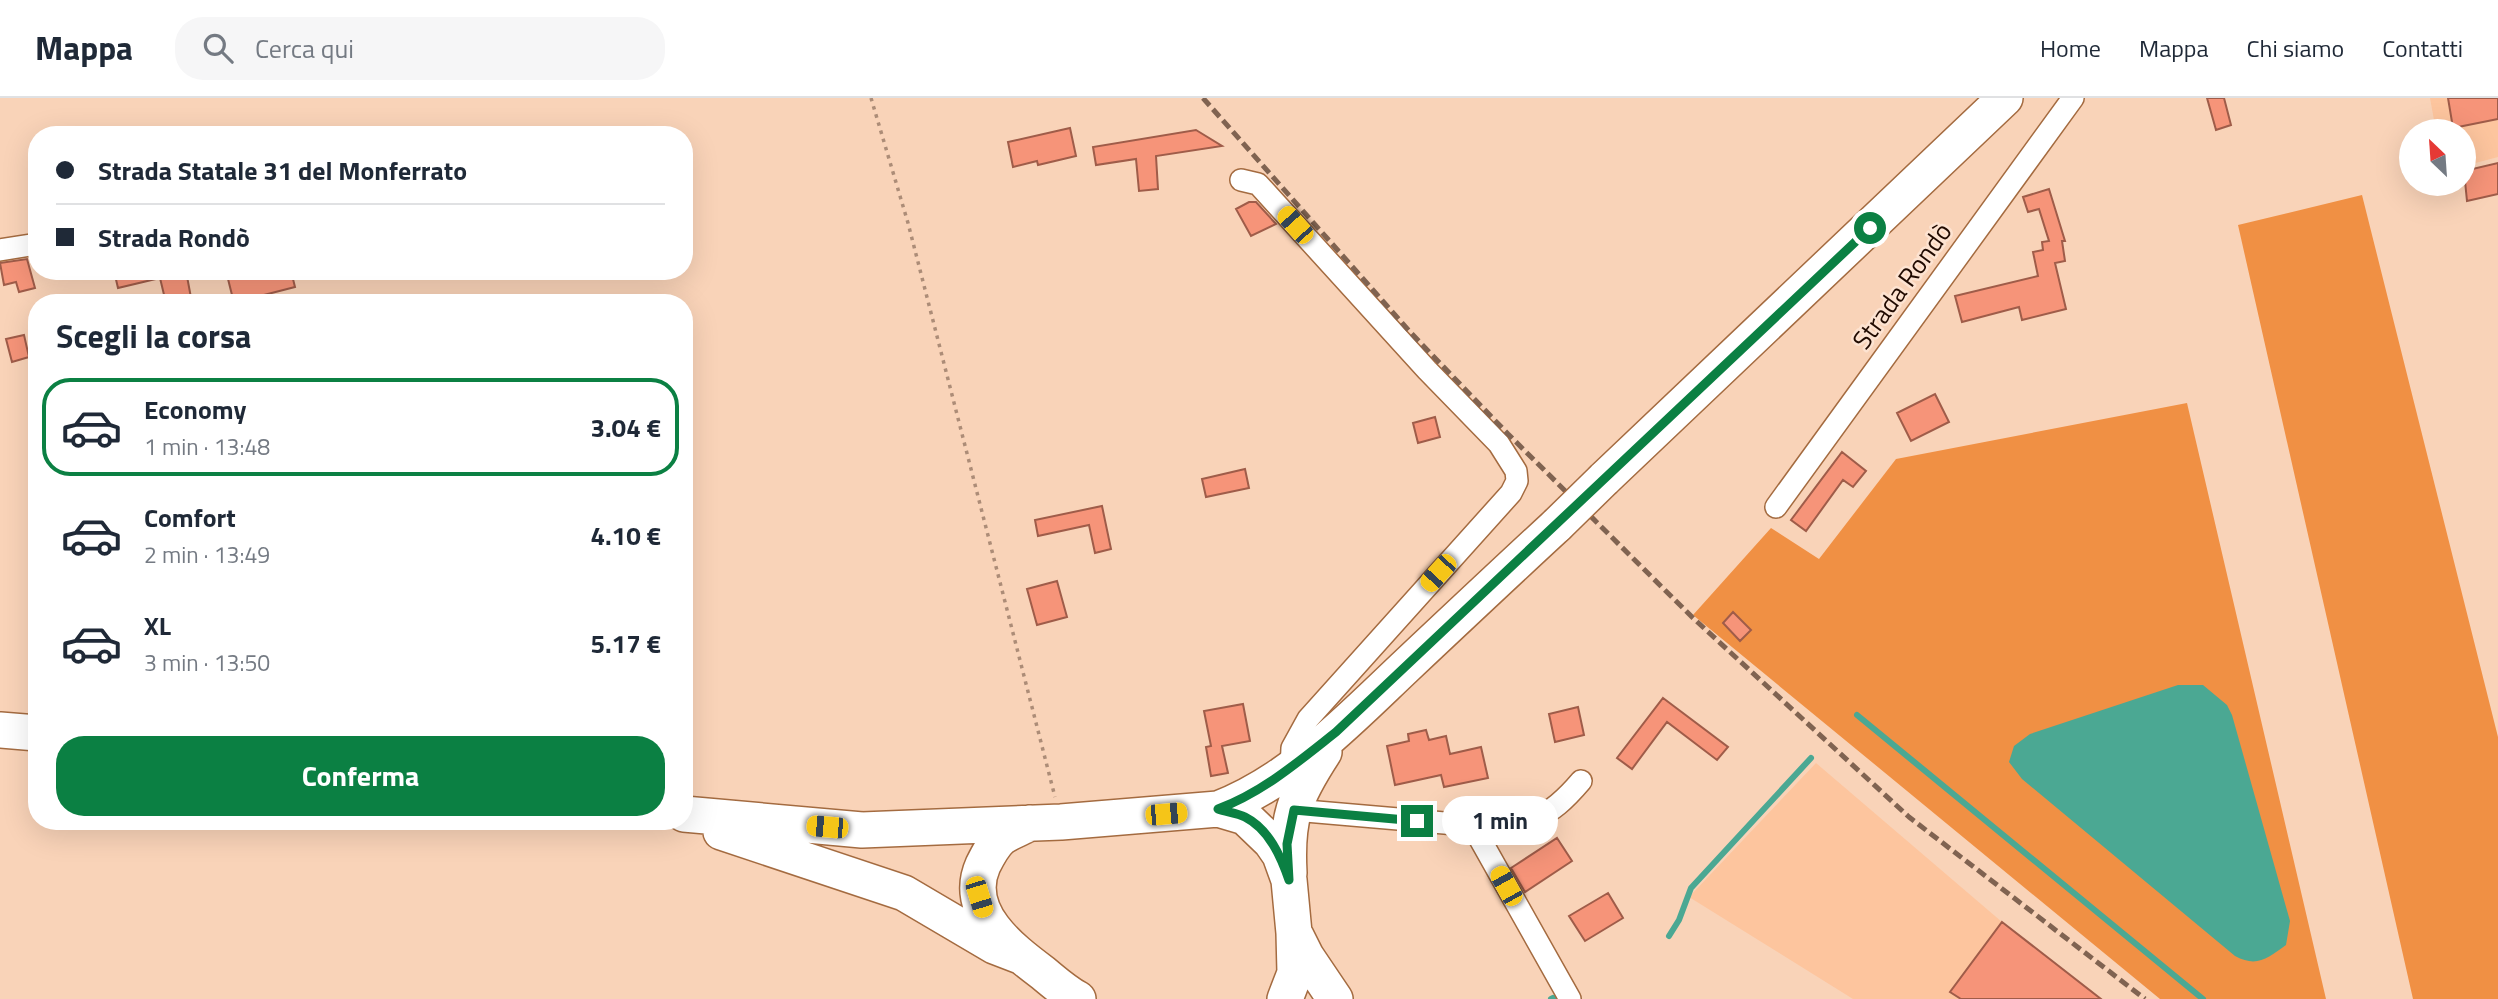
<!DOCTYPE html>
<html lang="it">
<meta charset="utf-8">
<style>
body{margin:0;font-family:"Titillium Web",sans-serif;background:#f6f6f7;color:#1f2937;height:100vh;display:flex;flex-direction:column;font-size:26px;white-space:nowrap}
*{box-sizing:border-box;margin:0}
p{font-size:23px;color:#747a83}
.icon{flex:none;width:38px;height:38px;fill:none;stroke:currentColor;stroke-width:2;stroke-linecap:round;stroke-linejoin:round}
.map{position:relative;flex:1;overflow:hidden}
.side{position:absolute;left:28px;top:196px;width:665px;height:536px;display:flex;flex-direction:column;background:#fff;border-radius:28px;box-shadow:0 7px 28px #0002}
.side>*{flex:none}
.hud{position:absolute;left:28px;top:28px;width:665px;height:154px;border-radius:28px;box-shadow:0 7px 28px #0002;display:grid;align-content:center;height:154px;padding:0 28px;background:#fff}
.needle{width:46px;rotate:335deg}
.tools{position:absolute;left:2399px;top:21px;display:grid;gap:14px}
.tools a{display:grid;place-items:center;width:77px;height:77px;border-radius:50%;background:#fff;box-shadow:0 7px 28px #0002;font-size:35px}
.end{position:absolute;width:32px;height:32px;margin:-16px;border:9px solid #0b8043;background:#fff;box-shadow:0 0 0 4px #fff}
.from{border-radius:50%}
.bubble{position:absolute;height:49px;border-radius:24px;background:#fff;box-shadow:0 7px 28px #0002;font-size:23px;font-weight:700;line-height:49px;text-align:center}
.car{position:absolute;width:21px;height:42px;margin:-21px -10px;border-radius:9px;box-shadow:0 0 5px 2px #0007;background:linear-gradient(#f5c518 24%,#345 0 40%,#f5c518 0 76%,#345 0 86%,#f5c518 0)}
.hud b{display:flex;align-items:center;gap:24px;height:66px;font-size:26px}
.hud b+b{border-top:2px solid #e0e1e3}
.hud i{width:18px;height:18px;background:#1f2937}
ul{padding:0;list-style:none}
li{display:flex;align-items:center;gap:21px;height:98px;margin:0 14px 10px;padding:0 14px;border:4px solid transparent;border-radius:28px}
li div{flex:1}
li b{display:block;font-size:26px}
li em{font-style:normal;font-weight:700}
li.active{border-color:#0b8043}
li>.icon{width:63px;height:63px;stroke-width:1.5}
h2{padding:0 28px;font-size:32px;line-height:84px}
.button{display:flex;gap:14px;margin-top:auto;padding:14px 28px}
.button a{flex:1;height:80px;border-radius:28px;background:#0b8043;color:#fff;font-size:28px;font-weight:700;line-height:80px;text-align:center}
header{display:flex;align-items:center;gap:42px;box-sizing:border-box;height:98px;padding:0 35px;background:#fff;border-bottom:2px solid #e0e1e3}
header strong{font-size:33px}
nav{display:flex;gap:38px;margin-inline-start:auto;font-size:24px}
.search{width:490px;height:63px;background:#f6f6f7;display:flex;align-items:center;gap:18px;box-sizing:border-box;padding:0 24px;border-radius:28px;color:#747a83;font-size:26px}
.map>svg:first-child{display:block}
</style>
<header>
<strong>Mappa</strong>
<div class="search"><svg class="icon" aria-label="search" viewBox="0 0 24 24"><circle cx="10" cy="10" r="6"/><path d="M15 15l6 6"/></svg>Cerca qui</div>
<nav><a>Home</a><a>Mappa</a><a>Chi siamo</a><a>Contatti</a></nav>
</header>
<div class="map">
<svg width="2498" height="901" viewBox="0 0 2498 901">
<rect width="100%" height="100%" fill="#f9d3b8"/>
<path fill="#fdc59e" d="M2430,0H2498V59L2464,68V33H2436Z
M1816,665L2002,824L2101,901H1853L1689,799Z"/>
<path fill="#f09044" d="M2362,97L2498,639V901H2413L2238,127Z
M2187,305L2326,901H2160L1693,517L1771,430L1819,461L1896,361Z"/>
<path fill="#4ba893" d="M2178,587H2203L2227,607L2232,617L2290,823L2286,847C2268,860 2257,870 2235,858L2022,681L2009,664L2014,648L2030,636Z"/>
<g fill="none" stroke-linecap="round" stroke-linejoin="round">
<path stroke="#4ba893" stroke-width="6" d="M1857,617L2203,901
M1669,838L1679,822L1691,790L1811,660
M1551,901L1553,900"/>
</g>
<path fill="#f69479" stroke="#9f5c49" stroke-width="2" d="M2207,0H2224L2231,27L2216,32Z
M2448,0H2498V21L2453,30Z
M1070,30L1076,58L1038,67L1037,63L1013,69L1008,44Z
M1196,32L1222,48L1156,58L1158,91L1139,93L1136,61L1096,67L1093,49Z
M2498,65V96L2467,103L2464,73Z
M2049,91L2065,143H2062L2065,163L2055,165L2066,211L2022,222L2019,209L1962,224L1955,198L2038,178L2033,154L2043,152L2042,144L2049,143L2039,111L2028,114L2023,99Z
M1249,104H1256L1276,126L1251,138L1236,111Z
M27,161L35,190L19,194L16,184L4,187L0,165Z
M114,173H186L192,205H166L160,180L118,190Z
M261,173H291L295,189L260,198L262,205H234L228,181Z
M24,237L29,259L12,264L6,241Z
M1935,296L1949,324L1911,343L1897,315Z
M1435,319L1440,339L1418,345L1413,325Z
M1842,354L1866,373L1853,389L1843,382L1806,433L1791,422Z
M1245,371L1249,390L1206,399L1202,381Z
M1102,408L1111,451L1095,455L1089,427L1038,438L1035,422Z
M1057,483L1067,519L1037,527L1027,491Z
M1733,514L1751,532L1740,543L1723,525Z
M1663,600L1728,649L1717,662L1667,624L1632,671L1617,660Z
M1243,606L1250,643L1222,648L1228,675L1211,678L1206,649L1211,648L1204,613Z
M1578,609L1584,637L1555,644L1549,616Z
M1426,632L1429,642L1446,638L1450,656L1481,649L1488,680L1444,689L1441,677L1395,687L1387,648L1409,643L1408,636Z
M1557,740L1572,763L1525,794L1511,770Z
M1608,795L1623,820L1585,843L1569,818Z
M2002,824L2101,901H1961L1950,894Z"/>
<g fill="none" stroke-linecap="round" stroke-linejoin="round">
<g stroke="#a46b40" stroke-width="24">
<path id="minor" d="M1241,82L1258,86L1427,272L1499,346L1516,373L1517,383L1511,395L1308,621L1292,650L1291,673
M0,152L37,146
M1776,409L2073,0
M1294,712L1479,728L1480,741L1570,901
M1479,728C1530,726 1547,723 1581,683"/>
</g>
<g stroke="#a46b40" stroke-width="38">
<path id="primary" d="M1604,381L2005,0
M0,632L37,635
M1218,711C1291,683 1348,623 1404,570C1455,522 1506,474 1557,427
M684,716L862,732L1061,724L1218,711L1245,719L1271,744L1280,757L1289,782L1294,835L1295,875L1285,901
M1030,725C1021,730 1009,734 1001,740C993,747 988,757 983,767C962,814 1011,851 1043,875C1054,884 1065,894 1078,901
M721,734L904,795L994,848L1020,858
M1289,775C1286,720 1294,700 1324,654
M1296,838L1306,858L1335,901"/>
</g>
<path stroke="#ac8c77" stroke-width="3.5" stroke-dasharray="3.5 5" stroke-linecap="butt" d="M871,0L908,125L1055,699"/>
<use href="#minor" stroke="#fff" stroke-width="21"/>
<use href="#primary" stroke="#fff" stroke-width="35"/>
<path stroke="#806351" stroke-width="5" stroke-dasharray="10 5" stroke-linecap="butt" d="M1203,0L1411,235L1508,336L1692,519L1909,719L2145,901"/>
<g stroke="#a46b40" stroke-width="38" stroke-linecap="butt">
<path id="primary-bridge" d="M1557,427L1604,381"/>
</g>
<use href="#primary-bridge" stroke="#fff" stroke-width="35"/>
</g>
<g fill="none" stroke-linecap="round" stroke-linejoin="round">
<path stroke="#0b8043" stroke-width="9" d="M1417,723L1294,712L1287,746L1289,782C1281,759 1269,731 1245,719C1237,715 1226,714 1218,711C1263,694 1298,664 1336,634L1870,130"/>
</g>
<g text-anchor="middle" stroke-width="5" stroke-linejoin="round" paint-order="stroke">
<g font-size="26" fill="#200a00" stroke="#fde3d1">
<text transform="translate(1902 188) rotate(-54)" y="9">Strada Rondò</text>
</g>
</g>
</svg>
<div class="tools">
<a><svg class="needle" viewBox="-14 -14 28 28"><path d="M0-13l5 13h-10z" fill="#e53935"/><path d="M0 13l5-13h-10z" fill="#747a83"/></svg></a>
</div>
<i class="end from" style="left:1870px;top:130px"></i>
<i class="end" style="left:1417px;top:723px"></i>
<div class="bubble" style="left:1442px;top:698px;width:116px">1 min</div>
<i class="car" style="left:1295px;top:127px;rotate:318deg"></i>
<i class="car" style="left:1438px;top:475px;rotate:222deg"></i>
<i class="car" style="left:1166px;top:716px;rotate:85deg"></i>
<i class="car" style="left:827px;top:729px;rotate:275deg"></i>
<i class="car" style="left:1506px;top:788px;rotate:331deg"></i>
<i class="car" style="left:979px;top:799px;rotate:163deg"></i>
<div class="hud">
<b><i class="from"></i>Strada Statale 31 del Monferrato</b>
<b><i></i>Strada Rondò</b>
</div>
<section class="side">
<h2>Scegli la corsa</h2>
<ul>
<li class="active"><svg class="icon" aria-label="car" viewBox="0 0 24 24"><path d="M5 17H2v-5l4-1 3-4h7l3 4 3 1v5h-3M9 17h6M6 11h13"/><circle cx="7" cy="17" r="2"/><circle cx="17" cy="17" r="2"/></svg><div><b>Economy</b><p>1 min · 13:48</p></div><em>3.04 €</em></li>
<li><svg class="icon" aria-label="car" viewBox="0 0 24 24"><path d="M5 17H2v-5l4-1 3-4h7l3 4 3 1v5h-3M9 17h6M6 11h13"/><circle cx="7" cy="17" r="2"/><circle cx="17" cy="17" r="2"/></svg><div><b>Comfort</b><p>2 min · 13:49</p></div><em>4.10 €</em></li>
<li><svg class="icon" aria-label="car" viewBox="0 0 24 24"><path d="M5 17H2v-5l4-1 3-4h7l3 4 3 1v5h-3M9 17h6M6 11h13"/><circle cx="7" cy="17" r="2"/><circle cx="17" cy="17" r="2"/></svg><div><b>XL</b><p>3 min · 13:50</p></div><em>5.17 €</em></li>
</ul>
<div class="button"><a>Conferma</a></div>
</section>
</div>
